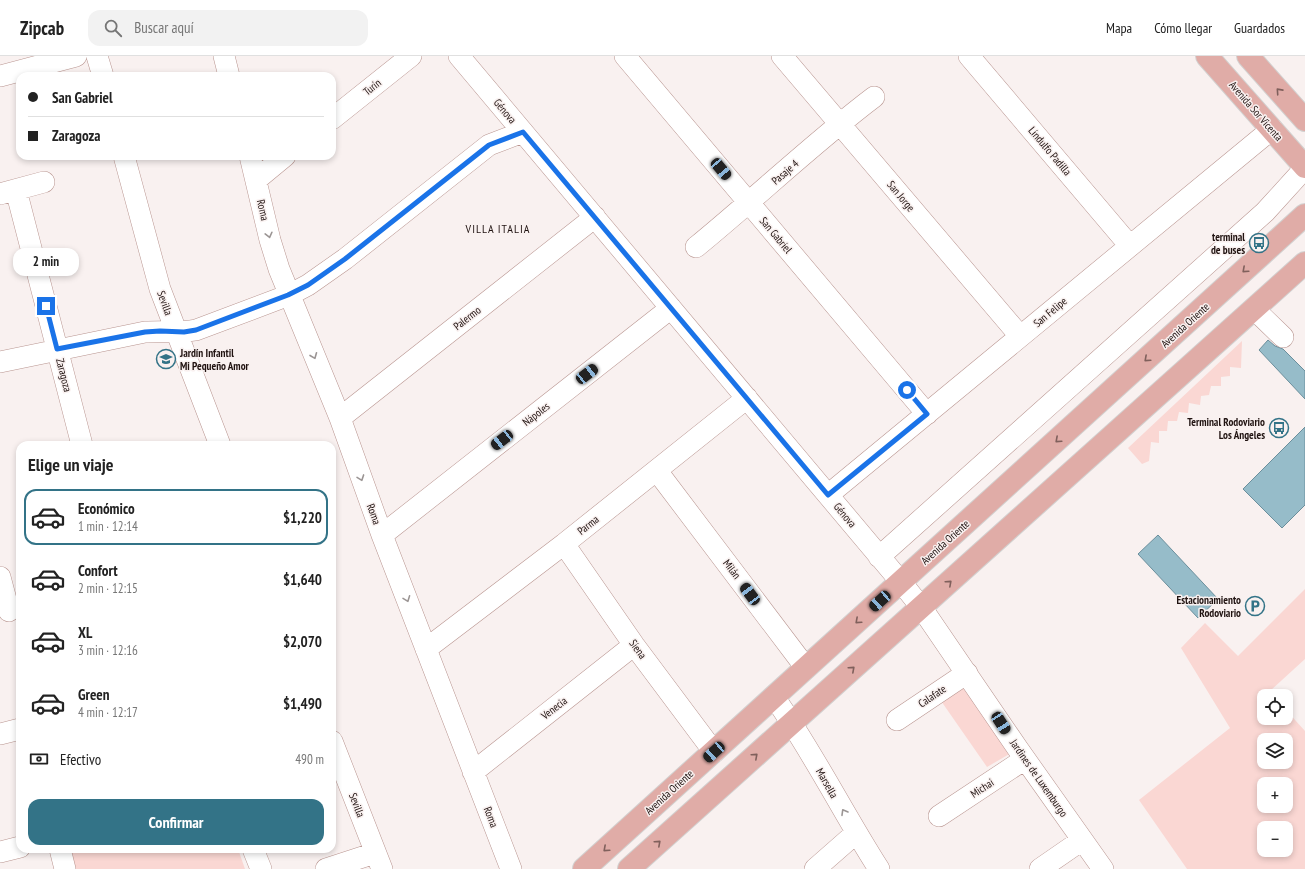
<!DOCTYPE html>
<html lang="es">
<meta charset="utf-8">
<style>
body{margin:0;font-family:"PT Sans Narrow",sans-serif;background:#f2f2f2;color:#222;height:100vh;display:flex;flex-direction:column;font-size:15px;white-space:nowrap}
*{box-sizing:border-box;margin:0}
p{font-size:13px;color:#767676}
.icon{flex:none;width:22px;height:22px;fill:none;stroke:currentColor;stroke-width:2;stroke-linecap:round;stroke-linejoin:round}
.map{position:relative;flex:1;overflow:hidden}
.sheet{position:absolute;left:16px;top:385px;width:320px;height:412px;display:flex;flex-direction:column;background:#fff;border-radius:12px;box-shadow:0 2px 6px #0003}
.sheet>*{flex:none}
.hud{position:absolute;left:16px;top:16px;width:320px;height:88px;border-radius:12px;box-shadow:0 2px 6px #0003;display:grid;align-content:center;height:88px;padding:0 12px;background:#fff}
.controls{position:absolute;left:1257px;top:633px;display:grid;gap:8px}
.controls a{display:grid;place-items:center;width:36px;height:36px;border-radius:8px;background:#fff;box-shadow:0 2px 6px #0003;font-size:20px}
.end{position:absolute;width:18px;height:18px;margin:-9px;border:5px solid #1a73e8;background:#fff;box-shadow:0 0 0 2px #fff}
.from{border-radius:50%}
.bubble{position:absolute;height:28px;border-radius:12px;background:#fff;box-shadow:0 2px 6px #0003;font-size:13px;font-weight:800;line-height:28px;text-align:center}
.car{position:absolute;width:12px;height:24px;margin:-12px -6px;border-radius:5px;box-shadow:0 0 3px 1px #0007;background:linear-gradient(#222 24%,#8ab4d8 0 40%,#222 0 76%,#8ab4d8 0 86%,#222 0)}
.hud b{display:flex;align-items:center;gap:14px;height:38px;font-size:15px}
.hud b+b{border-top:1px solid #e0e0e0}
.hud i{width:10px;height:10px;background:#222}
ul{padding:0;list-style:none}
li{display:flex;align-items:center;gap:12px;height:56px;margin:0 8px 6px;padding:0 4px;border:2px solid transparent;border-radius:12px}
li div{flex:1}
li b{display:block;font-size:15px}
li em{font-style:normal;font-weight:800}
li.active{border-color:#337387}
li>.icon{width:36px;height:36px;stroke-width:1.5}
h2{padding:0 12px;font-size:18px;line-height:48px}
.pay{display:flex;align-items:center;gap:10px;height:44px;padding:0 12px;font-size:15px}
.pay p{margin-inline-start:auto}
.button{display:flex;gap:8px;margin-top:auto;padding:8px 12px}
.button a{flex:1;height:46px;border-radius:12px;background:#337387;color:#fff;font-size:16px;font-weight:800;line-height:46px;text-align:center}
header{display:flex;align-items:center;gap:24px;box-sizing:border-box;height:56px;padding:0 20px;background:#fff;border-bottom:1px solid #e0e0e0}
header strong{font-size:19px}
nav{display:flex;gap:22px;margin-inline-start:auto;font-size:14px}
.search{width:280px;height:36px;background:#f2f2f2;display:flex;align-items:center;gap:10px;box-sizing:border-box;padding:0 14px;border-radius:12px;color:#767676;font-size:15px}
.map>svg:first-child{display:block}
</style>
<header>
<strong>Zipcab</strong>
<div class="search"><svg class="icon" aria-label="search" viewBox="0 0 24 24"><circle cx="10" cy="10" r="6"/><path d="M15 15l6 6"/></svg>Buscar aquí</div>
<nav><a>Mapa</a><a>Cómo llegar</a><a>Guardados</a></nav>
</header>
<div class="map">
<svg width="1305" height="813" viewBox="0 0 1305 813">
<rect width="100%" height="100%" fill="#f9f1f0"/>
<path fill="#fad7d3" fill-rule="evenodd" d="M1242,285L1241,312L1230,311V320L1221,321V330H1211L1209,339L1201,340L1200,349L1189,347L1188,357L1179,356L1177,365H1168L1167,375H1159V387L1151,386L1149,405L1142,408L1128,392Z
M1305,533V603L1269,636L1273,640H1264V662H1286V654L1305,675V813H1187L1139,744L1230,672L1181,592L1205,567L1238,600ZM1264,684H1286V706H1264ZM1264,728H1286V750H1264ZM1264,772H1286V794H1264Z
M966,625L1018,693L987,711L939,642Z
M70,793H238L245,813H75Z"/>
<path fill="#96bcc9" stroke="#6b8f9c" d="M1268,284L1275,290L1283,293L1305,315V343L1259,294Z
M1305,371V449L1282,472L1243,433Z
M1158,479L1218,543L1198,562L1138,498Z"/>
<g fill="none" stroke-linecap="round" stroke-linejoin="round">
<g stroke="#b99590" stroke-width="22">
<path id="minor" d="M97,0L103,20
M224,0L229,20
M459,0L901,526L921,551L1018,693L1103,813
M625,0L927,358
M782,0L1020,280
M969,0L1130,190
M0,20L76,0
M332,63L411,0
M124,100L160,233L220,389
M250,100L270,184L279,213L340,362L382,479L511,813
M256,124L285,100
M16,134L82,389
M0,138L44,126
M696,191C756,142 812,88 874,41
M1254,253L1283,281
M0,306L145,276C162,275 179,277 196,274L289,239L308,229L345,203L489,89L523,76
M340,362L595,161
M657,415L806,612
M828,439L1272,73
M382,479L671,252
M564,488L634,589L714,696
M879,501L1265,156L1305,112
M0,521L9,555
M426,593L564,488L747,342
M774,641C813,696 843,757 879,813
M897,664L967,617
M0,678L20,673
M332,685L382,813
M473,716L634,589
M939,760L1025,703
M60,793L65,813
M253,793L261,813
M0,796L20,791
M326,813L375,797
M815,813L856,777
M1040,813L1082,784"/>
</g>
<g stroke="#d2d0cf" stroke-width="24">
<path id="major" d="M1207,0L1305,111
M1248,0L1305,64
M584,813L1305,159
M629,813L1305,207"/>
</g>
<use href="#minor" stroke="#fff" stroke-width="21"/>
<use href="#major" stroke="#e0aca7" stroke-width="22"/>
</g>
<defs><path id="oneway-chevron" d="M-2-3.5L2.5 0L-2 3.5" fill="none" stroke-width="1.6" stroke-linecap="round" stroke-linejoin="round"/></defs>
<g stroke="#80605c">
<use href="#oneway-chevron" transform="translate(1279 35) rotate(-132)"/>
<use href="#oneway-chevron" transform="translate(1245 214) rotate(138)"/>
<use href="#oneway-chevron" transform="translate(1147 303) rotate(138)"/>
<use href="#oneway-chevron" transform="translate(1058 384) rotate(138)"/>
<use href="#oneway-chevron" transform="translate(949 527) rotate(-42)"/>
<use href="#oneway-chevron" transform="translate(858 565) rotate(138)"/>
<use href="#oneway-chevron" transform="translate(852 613) rotate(-42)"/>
<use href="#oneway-chevron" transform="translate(755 700) rotate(-42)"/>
<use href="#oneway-chevron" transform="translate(658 787) rotate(-42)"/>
<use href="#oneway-chevron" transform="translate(606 793) rotate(138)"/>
</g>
<g stroke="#9b9594">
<use href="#oneway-chevron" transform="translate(269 179) rotate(76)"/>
<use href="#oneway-chevron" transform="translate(314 300) rotate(68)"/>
<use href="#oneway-chevron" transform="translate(361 422) rotate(70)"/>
<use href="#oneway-chevron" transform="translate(407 543) rotate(69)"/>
<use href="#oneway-chevron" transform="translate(844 756) rotate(-120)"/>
</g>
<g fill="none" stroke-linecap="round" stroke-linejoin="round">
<path stroke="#1a73e8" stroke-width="5" d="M46,250L57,293L145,276L160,275L184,276L196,274L288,239L308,229L345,203L489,89L523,76L828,439L927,358L907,334"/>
</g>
<defs>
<g id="bus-ring" transform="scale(1)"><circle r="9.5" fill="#f9f1f0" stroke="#337387" stroke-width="1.5"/><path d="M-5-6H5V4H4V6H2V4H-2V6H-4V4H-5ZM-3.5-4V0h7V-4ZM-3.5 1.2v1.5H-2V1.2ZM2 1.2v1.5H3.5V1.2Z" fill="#337387"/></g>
<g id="school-ring" transform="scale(1)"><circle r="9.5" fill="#f9f1f0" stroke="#337387" stroke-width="1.5"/><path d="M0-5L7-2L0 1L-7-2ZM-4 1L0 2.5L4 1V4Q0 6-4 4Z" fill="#337387"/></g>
<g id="parking-ring" transform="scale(1)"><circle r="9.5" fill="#f9f1f0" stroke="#337387" stroke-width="1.5"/><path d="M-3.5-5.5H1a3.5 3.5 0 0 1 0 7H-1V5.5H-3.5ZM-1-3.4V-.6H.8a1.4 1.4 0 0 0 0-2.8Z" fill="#337387"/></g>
</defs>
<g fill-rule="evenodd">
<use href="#bus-ring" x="1259" y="187"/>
<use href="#school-ring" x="166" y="303"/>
<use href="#bus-ring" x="1279" y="372"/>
<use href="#parking-ring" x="1255" y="550"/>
</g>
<g text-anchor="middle" stroke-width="3" stroke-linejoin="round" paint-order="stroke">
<g font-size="11" fill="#201311" stroke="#f9f1f0">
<text transform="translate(372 31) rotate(-39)" y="4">Turín</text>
<text transform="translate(505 55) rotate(50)" y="4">Génova</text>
<text transform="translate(1256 55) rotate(49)" y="4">Avenida Sor Vicenta</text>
<text transform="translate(1050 95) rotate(50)" y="4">Lindulfo Padilla</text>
<text transform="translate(785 116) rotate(-41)" y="4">Pasaje 4</text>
<text transform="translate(901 140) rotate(50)" y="4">San Jorge</text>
<text transform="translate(263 154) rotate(77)" y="4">Roma</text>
<text transform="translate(776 179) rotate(50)" y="4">San Gabriel</text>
<text transform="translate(165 247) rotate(70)" y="4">Sevilla</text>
<text transform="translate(1050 256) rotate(-40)" y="4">San Felipe</text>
<text transform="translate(467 262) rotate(-38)" y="4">Palermo</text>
<text transform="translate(1185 269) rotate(-42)" y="4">Avenida Oriente</text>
<text transform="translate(64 319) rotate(76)" y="4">Zaragoza</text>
<text transform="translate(536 358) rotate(-38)" y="4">Nápoles</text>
<text transform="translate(374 458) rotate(70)" y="4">Roma</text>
<text transform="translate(845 459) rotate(50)" y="4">Génova</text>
<text transform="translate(588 469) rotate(-38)" y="4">Parma</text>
<text transform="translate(945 486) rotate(-42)" y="4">Avenida Oriente</text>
<text transform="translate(732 513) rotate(53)" y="4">Milán</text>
<text transform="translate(638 593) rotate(54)" y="4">Siena</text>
<text transform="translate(932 640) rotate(-34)" y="4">Calafate</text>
<text transform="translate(554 652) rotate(-38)" y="4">Venecia</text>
<text transform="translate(1039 722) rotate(55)" y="4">Jardines de Luxemburgo</text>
<text transform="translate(827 727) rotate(60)" y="4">Marsella</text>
<text transform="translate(982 732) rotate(-33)" y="4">Michai</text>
<text transform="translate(669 736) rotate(-42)" y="4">Avenida Oriente</text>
<text transform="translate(357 749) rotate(69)" y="4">Sevilla</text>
<text transform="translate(491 761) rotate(69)" y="4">Roma</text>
</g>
<g font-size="11" font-weight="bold" fill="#201311" stroke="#f9f1f0" text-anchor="end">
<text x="1245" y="185">terminal<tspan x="1245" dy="13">de buses</tspan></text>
<text x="180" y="301" text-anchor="start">Jardín Infantil<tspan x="180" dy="13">Mi Pequeño Amor</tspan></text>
<text x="1265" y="370">Terminal Rodoviario<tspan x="1265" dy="13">Los Ángeles</tspan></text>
<text x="1241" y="548">Estacionamiento<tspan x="1241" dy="13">Rodoviario</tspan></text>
</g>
<g font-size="12" letter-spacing="1" fill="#201311" stroke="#f9f1f0">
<text x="498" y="177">VILLA ITALIA</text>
</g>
</g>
</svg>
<div class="controls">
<a><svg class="icon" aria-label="locate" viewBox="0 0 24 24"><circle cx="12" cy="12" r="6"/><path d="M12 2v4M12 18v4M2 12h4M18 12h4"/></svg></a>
<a><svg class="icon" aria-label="layers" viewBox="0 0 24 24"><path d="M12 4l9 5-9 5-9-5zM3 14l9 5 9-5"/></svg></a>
<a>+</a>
<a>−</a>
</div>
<i class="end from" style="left:907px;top:334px"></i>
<i class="end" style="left:46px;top:250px"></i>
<div class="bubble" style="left:13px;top:192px;width:66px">2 min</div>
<i class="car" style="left:721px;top:113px;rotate:140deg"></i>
<i class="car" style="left:587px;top:318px;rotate:52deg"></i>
<i class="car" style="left:502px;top:384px;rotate:232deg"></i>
<i class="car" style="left:750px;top:538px;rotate:323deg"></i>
<i class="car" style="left:880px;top:545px;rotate:228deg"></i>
<i class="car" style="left:1001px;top:667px;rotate:147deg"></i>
<i class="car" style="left:714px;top:696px;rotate:228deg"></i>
<div class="hud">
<b><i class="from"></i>San Gabriel</b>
<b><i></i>Zaragoza</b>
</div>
<section class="sheet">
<h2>Elige un viaje</h2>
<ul>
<li class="active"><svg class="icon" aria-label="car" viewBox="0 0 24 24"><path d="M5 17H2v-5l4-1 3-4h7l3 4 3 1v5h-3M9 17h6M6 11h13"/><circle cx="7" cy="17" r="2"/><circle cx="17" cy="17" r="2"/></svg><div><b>Económico</b><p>1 min · 12:14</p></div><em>$1,220</em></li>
<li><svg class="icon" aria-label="car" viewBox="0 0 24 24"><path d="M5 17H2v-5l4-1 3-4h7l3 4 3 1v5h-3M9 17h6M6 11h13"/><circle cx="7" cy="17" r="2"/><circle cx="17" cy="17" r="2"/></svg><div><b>Confort</b><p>2 min · 12:15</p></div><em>$1,640</em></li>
<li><svg class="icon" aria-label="car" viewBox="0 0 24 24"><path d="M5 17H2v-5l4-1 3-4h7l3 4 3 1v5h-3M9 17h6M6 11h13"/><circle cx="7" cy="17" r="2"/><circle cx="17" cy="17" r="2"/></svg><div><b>XL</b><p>3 min · 12:16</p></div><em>$2,070</em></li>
<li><svg class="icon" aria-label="car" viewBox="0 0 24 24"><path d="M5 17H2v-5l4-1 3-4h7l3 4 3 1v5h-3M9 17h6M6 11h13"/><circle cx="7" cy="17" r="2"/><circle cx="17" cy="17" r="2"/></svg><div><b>Green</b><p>4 min · 12:17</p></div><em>$1,490</em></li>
</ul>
<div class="pay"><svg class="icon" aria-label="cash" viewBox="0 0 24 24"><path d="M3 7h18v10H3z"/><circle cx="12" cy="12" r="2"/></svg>Efectivo<p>490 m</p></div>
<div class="button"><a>Confirmar</a></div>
</section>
</div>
